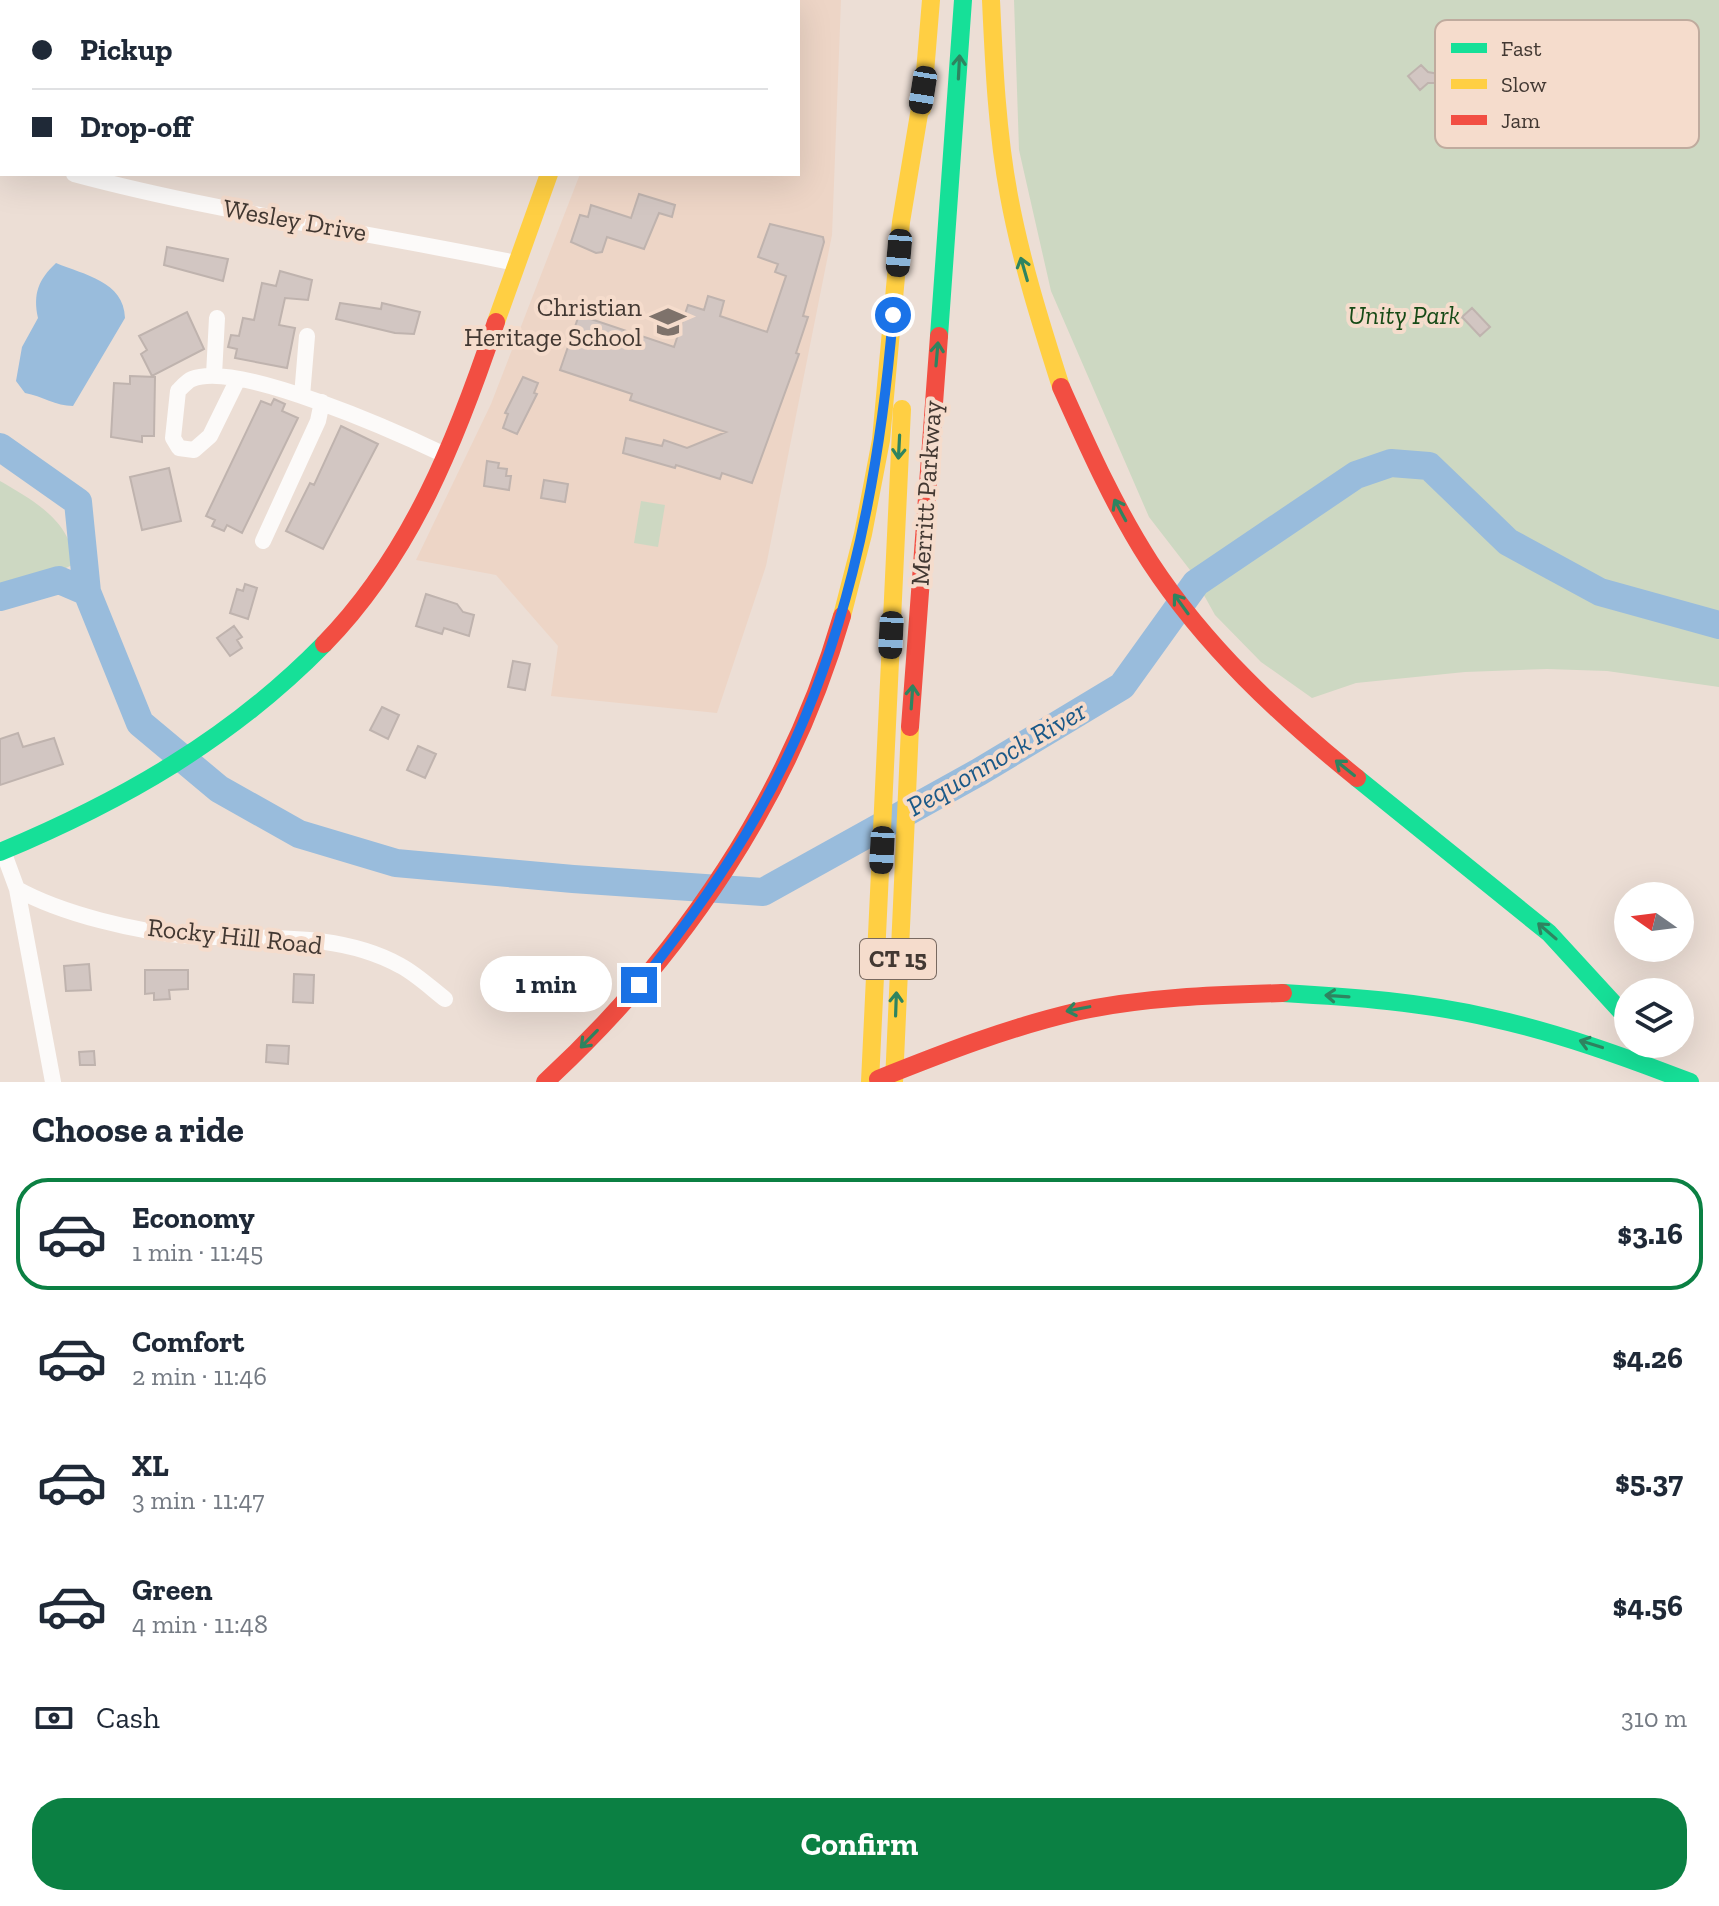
<!DOCTYPE html>
<meta charset="utf-8">
<style>
body{margin:0;font-family:"Zilla Slab",serif;background:#f2f2f3;color:#1f2937;height:100vh;display:flex;flex-direction:column;font-size:30px;white-space:nowrap}
*{box-sizing:border-box;margin:0}
p{font-size:26px;color:#747a83}
.icon{flex:none;width:44px;height:44px;fill:none;stroke:currentColor;stroke-width:2;stroke-linecap:round;stroke-linejoin:round}
.map{position:relative;height:1082px;overflow:hidden}
.drawer{display:flex;flex-direction:column;background:#fff;flex:1}
.drawer>*{flex:none}
.top-card{position:absolute;left:0px;top:0px;width:800px;height:176px;box-shadow:0 8px 32px #0002;display:grid;align-content:center;height:176px;padding:0 32px;background:#fff}
.needle{width:52px;rotate:284deg}
.tools{position:absolute;left:1614px;top:882px;display:grid;gap:16px}
.tools a{display:grid;place-items:center;width:80px;height:80px;border-radius:50%;background:#fff;box-shadow:0 8px 32px #0002;font-size:40px}
.end{position:absolute;width:36px;height:36px;margin:-18px;border:10px solid #1a73e8;background:#fff;box-shadow:0 0 0 4px #fff}
.from{border-radius:50%}
.bubble{position:absolute;height:56px;border-radius:28px;background:#fff;box-shadow:0 8px 32px #0002;font-size:26px;font-weight:700;line-height:56px;text-align:center}
.car{position:absolute;width:24px;height:48px;margin:-24px -12px;border-radius:10px;box-shadow:0 0 6px 2px #0007;background:linear-gradient(#222 24%,#8ab4d8 0 40%,#222 0 76%,#8ab4d8 0 86%,#222 0)}
.top-card b{display:flex;align-items:center;gap:28px;height:76px;font-size:30px}
.top-card b+b{border-top:2px solid #e0e1e3}
.top-card i{width:20px;height:20px;background:#1f2937}
ul{padding:0;list-style:none}
li{display:flex;align-items:center;gap:24px;height:112px;margin:0 16px 12px;padding:0 16px;border:4px solid transparent;border-radius:32px}
li div{flex:1}
li b{display:block;font-size:30px}
li em{font-style:normal;font-weight:700}
li.selected{border-color:#0b8043}
li>.icon{width:72px;height:72px;stroke-width:1.5}
h2{padding:0 32px;font-size:36px;line-height:96px}
.pay{display:flex;align-items:center;gap:20px;height:88px;padding:0 32px;font-size:30px}
.pay p{margin-inline-start:auto}
.button{display:flex;gap:16px;margin-top:auto;padding:16px 32px}
.button a{flex:1;height:92px;border-radius:32px;background:#0b8043;color:#fff;font-size:32px;font-weight:700;line-height:92px;text-align:center}
.map>svg:first-child{display:block}
</style>
<div class="map">
<svg width="1719" height="1082" viewBox="0 0 1719 1082">
<rect width="100%" height="100%" fill="#ecded5"/>
<path fill="#edd5c6" d="M667,0H841L832,235L766,566L717,713L551,696L558,646L496,575L416,560L491,404L580,174H798V2Z"/>
<path fill="#cdd8c2" d="M1014,0H1719V687L1607,671L1547,669L1465,672L1356,683L1312,698L1261,662L1215,615L1190,570L1149,517L1051,291L1019,150Z
M0,481C34,501 72,521 74,564L52,575L0,583Z
M641,501L665,505L658,547L634,543Z"/>
<path fill="#99bcdc" d="M56,263C84,275 124,281 125,318L73,406C56,406 42,396 25,393L16,381L22,347L38,318C33,294 38,280 56,263Z"/>
<g fill="none" stroke-linecap="round" stroke-linejoin="round">
<path stroke="#99bcdc" stroke-width="28" d="M0,447L78,502L87,592L140,723L219,789L299,834L396,863L573,879L763,892L979,772L1122,686L1196,583L1356,475L1391,463L1429,466L1508,542L1600,592L1719,625
M0,597L59,580L87,592"/>
</g>
<path fill="#d2c6c2" stroke="#bfb3ae" stroke-width="2" d="M1421,65L1428,72L1455,77V83H1428L1420,90L1408,76Z
M639,194L675,205L672,217L659,213L644,249L607,237L602,252L596,253L571,242L580,215L588,217L591,205L631,218Z
M770,224L823,237L824,242L803,316L808,317L796,353L799,354L752,483L722,473L720,479L676,465L675,468L623,453L626,438L662,446L664,440L687,448L726,432L630,400L632,394L560,370L579,315L674,347L688,305L704,310L708,296L724,301L720,316L767,332L786,276L775,272L778,264L758,257Z
M167,247L228,259L223,281L164,265Z
M280,271L312,280L308,300L285,298L279,325L295,328L287,368L235,358L237,349L228,347L231,335L239,336L243,318L254,320L262,283L276,286Z
M340,303L381,309L382,303L420,312L414,334L395,333L336,319Z
M1472,308L1490,327L1480,336L1462,317Z
M187,312L204,349L152,376L141,354L147,350L139,336Z
M130,376L155,377L154,436H142V442L111,437L114,383L130,384Z
M523,377L538,383L534,393L537,394L517,434L503,428L508,414L505,413Z
M274,399L285,404L282,411L298,418L242,533L227,525L224,531L212,526L215,520L206,516L261,401L271,405Z
M341,426L378,444L323,549L286,531L310,483L314,485Z
M487,461L499,463L498,468L507,469L506,476H511L509,490L484,486Z
M169,468L181,521L142,530L130,477Z
M544,480L568,484L565,502L541,498Z
M245,584L257,588L248,619L230,613L237,589L243,591Z
M426,594L457,604L463,612L474,615L469,636L444,628L442,634L416,626Z
M234,626L242,637L237,640L242,648L230,656L217,638Z
M513,661L530,664L525,690L508,687Z
M382,707L399,715L388,739L370,730Z
M18,733L23,747L54,738L63,764L0,785V739Z
M418,746L436,754L425,778L407,770Z
M89,964L91,990L66,991L64,966Z
M145,970H188V989L169,990L170,999L154,1000V993L145,994Z
M294,974L314,975L313,1003L293,1002Z
M267,1045L289,1046L288,1064L266,1062Z
M94,1051L95,1065H80L79,1052Z"/>
<g fill="none" stroke-linecap="round" stroke-linejoin="round">
<path stroke="#fcfaf9" stroke-width="16" d="M0,154L2,155
M74,174C219,213 369,232 516,263
M214,375L217,318
M237,381L210,436L194,450L179,448L173,438L178,391C182,387 187,381 192,379C237,360 399,433 445,455
M302,396L307,336
M263,541L318,421L322,402
M3,851L17,889L53,1082
M17,889C62,914 137,932 189,936C258,940 337,930 401,966C416,974 431,988 445,999"/>
<path stroke="#16e098" stroke-width="18" d="M939,336L963,0
M1357,778L1549,933L1628,1019
M0,852C122,801 231,739 324,644
M1283,993C1353,997 1423,1002 1491,1018C1559,1033 1625,1057 1690,1082"/>
<path stroke="#ffcf43" stroke-width="18" d="M991,0C994,66 997,132 1009,196C1021,261 1041,324 1061,387
M634,2L635,0
M922,109L931,0
M496,322L549,174
M842,616L863,534L881,440L901,222L923,90
M870,1082L902,409
M894,1082L910,727"/>
<path stroke="#f24e42" stroke-width="18" d="M1061,387C1088,447 1114,506 1150,562C1205,646 1279,715 1357,778
M324,644C412,554 457,438 496,322
M910,727L939,336
M878,1079C943,1053 1007,1028 1075,1012C1144,997 1214,995 1283,993
M545,1082C682,956 790,796 842,616"/>
</g>
<defs><path id="oneway-shaft" d="M-6 0H5M1.5-3L5.5 0L1.5 3" fill="none" stroke-width="1.6" stroke-linecap="round" stroke-linejoin="round" transform="scale(2)"/></defs>
<g stroke="#2e8460">
<use href="#oneway-shaft" transform="translate(959 67) rotate(-87)"/>
<use href="#oneway-shaft" transform="translate(1024 269) rotate(-106)"/>
<use href="#oneway-shaft" transform="translate(937 354) rotate(-85)"/>
<use href="#oneway-shaft" transform="translate(899 447) rotate(93)"/>
<use href="#oneway-shaft" transform="translate(1120 510) rotate(-118)"/>
<use href="#oneway-shaft" transform="translate(1181 604) rotate(-126)"/>
<use href="#oneway-shaft" transform="translate(912 697) rotate(-86)"/>
<use href="#oneway-shaft" transform="translate(1345 768) rotate(-141)"/>
<use href="#oneway-shaft" transform="translate(1547 931) rotate(-139)"/>
<use href="#oneway-shaft" transform="translate(1337 996) rotate(-176)"/>
<use href="#oneway-shaft" transform="translate(896 1004) rotate(-88)"/>
<use href="#oneway-shaft" transform="translate(1078 1009) rotate(169)"/>
<use href="#oneway-shaft" transform="translate(589 1039) rotate(134)"/>
<use href="#oneway-shaft" transform="translate(1591 1044) rotate(-163)"/>
</g>
<g fill="none" stroke-linecap="round" stroke-linejoin="round">
<path stroke="#1a73e8" stroke-width="10" d="M639,985C682,931 723,875 757,815C844,664 879,487 893,315"/>
</g>
<defs>
<g id="school-bare" transform="scale(2.76)"><path d="M0-5L7-2L0 1L-7-2ZM-4 1L0 2.5L4 1V4Q0 6-4 4Z" fill="#7e726b" stroke="#f5dccc" stroke-width="2.5" paint-order="stroke"/></g>
</defs>
<g fill-rule="evenodd">
<use href="#school-bare" x="668" y="322"/>
</g>
<g text-anchor="middle" stroke-width="8" stroke-linejoin="round" paint-order="stroke">
<rect fill="#f5dccc" stroke="#786960" stroke-width="2" x="860" y="939" width="76" height="40" rx="6"/>
<g font-size="24" font-weight="bold" fill="#423832">
<text x="898" y="967">CT 15</text>
</g>
<g font-size="26" fill="#423832" stroke="#f5dccc">
<text transform="translate(295 220) rotate(10)" y="9">Wesley Drive</text>
<text transform="translate(926 493) rotate(-86)" y="9">Merritt Parkway</text>
<text transform="translate(235 936) rotate(6)" y="9">Rocky Hill Road</text>
</g>
<g font-size="26" fill="#423832" stroke="#f5dccc" text-anchor="end">
<text x="642" y="316">Christian<tspan x="642" dy="30">Heritage School</tspan></text>
</g>
<g font-size="26" font-style="italic" fill="#164a16" stroke="#f5dccc">
<text x="1404" y="324">Unity Park</text>
</g>
<g font-size="28" font-style="italic" fill="#1b5988" stroke="#f5dccc">
<text transform="translate(996 758) rotate(-30)" y="10">Pequonnock River</text>
</g>
</g>
<rect x="1435" y="20" width="264" height="128" rx="12" fill="#f5dccc" stroke="#bfab9e" stroke-width="2"/>
<rect x="1451" y="43" width="36" height="10" fill="#16e098"/>
<rect x="1451" y="79" width="36" height="10" fill="#ffcf43"/>
<rect x="1451" y="115" width="36" height="10" fill="#f24e42"/>
<g font-size="22" fill="#423832">
<text x="1501" y="56">Fast</text>
<text x="1501" y="92">Slow</text>
<text x="1501" y="128">Jam</text>
</g>
</svg>
<div class="tools">
<a><svg class="needle" viewBox="-14 -14 28 28"><path d="M0-13l5 13h-10z" fill="#e53935"/><path d="M0 13l5-13h-10z" fill="#747a83"/></svg></a>
<a><svg class="icon" aria-label="layers" viewBox="0 0 24 24"><path d="M12 4l9 5-9 5-9-5zM3 14l9 5 9-5"/></svg></a>
</div>
<i class="end from" style="left:893px;top:315px"></i>
<i class="end" style="left:639px;top:985px"></i>
<div class="bubble" style="left:480px;top:956px;width:132px">1 min</div>
<i class="car" style="left:923px;top:90px;rotate:189deg"></i>
<i class="car" style="left:899px;top:253px;rotate:185deg"></i>
<i class="car" style="left:891px;top:635px;rotate:183deg"></i>
<i class="car" style="left:882px;top:850px;rotate:183deg"></i>
<div class="top-card">
<b><i class="from"></i>Pickup</b>
<b><i></i>Drop-off</b>
</div>
</div>
<section class="drawer">
<h2>Choose a ride</h2>
<ul>
<li class="selected"><svg class="icon" aria-label="car" viewBox="0 0 24 24"><path d="M5 17H2v-5l4-1 3-4h7l3 4 3 1v5h-3M9 17h6M6 11h13"/><circle cx="7" cy="17" r="2"/><circle cx="17" cy="17" r="2"/></svg><div><b>Economy</b><p>1 min · 11:45</p></div><em>$3.16</em></li>
<li><svg class="icon" aria-label="car" viewBox="0 0 24 24"><path d="M5 17H2v-5l4-1 3-4h7l3 4 3 1v5h-3M9 17h6M6 11h13"/><circle cx="7" cy="17" r="2"/><circle cx="17" cy="17" r="2"/></svg><div><b>Comfort</b><p>2 min · 11:46</p></div><em>$4.26</em></li>
<li><svg class="icon" aria-label="car" viewBox="0 0 24 24"><path d="M5 17H2v-5l4-1 3-4h7l3 4 3 1v5h-3M9 17h6M6 11h13"/><circle cx="7" cy="17" r="2"/><circle cx="17" cy="17" r="2"/></svg><div><b>XL</b><p>3 min · 11:47</p></div><em>$5.37</em></li>
<li><svg class="icon" aria-label="car" viewBox="0 0 24 24"><path d="M5 17H2v-5l4-1 3-4h7l3 4 3 1v5h-3M9 17h6M6 11h13"/><circle cx="7" cy="17" r="2"/><circle cx="17" cy="17" r="2"/></svg><div><b>Green</b><p>4 min · 11:48</p></div><em>$4.56</em></li>
</ul>
<div class="pay"><svg class="icon" aria-label="cash" viewBox="0 0 24 24"><path d="M3 7h18v10H3z"/><circle cx="12" cy="12" r="2"/></svg>Cash<p>310 m</p></div>
<div class="button"><a>Confirm</a></div>
</section>
